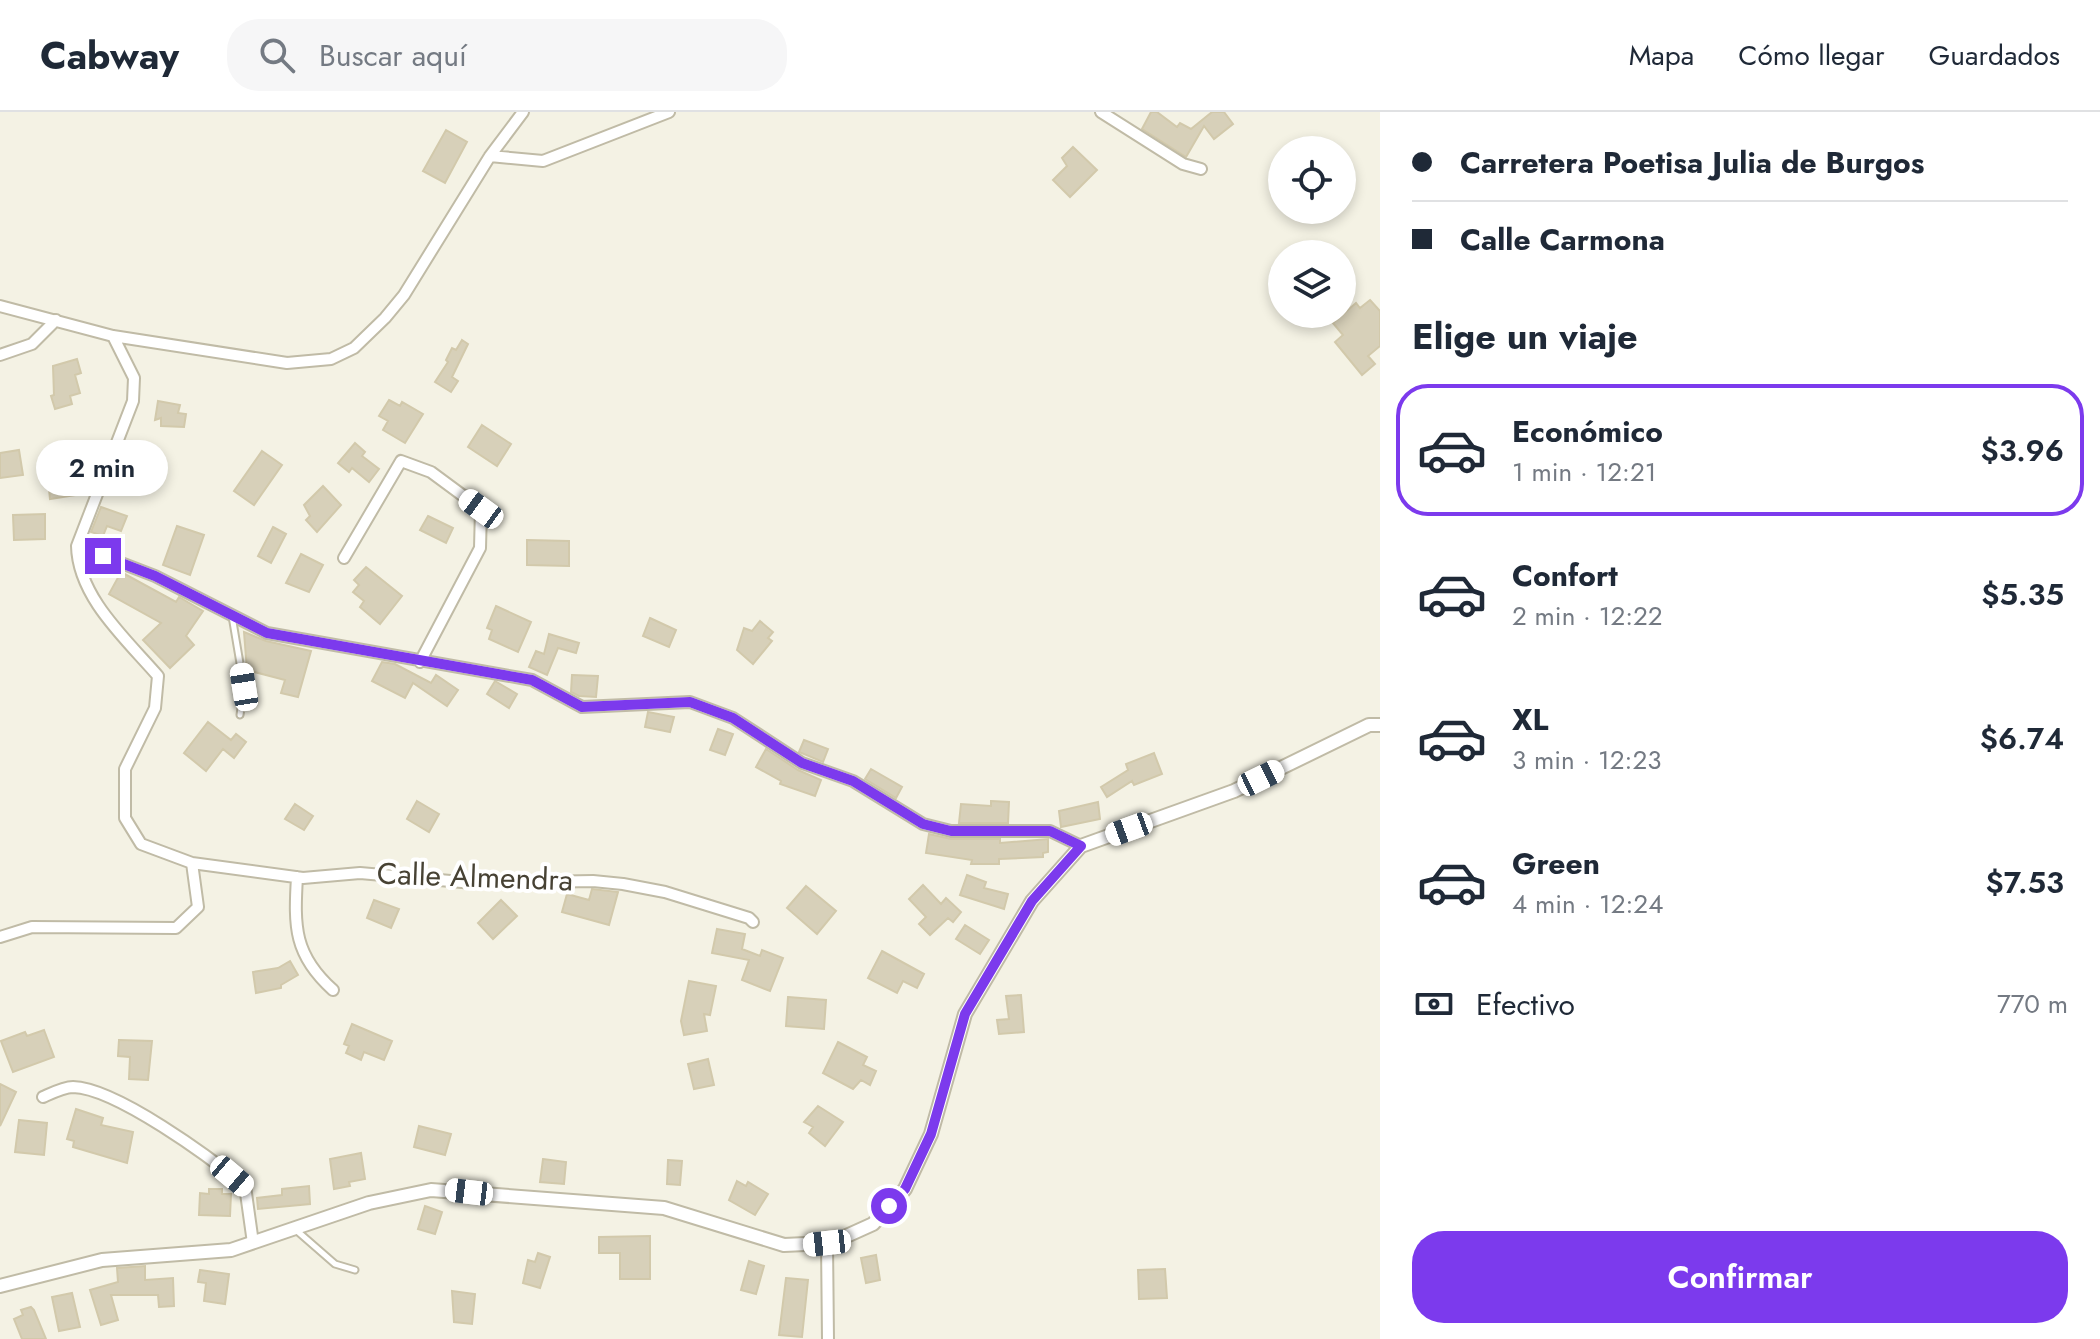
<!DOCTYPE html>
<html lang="es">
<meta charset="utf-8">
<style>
body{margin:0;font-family:Jost,sans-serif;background:#f6f6f7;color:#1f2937;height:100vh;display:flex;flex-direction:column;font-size:30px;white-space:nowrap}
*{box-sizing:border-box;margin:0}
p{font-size:26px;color:#747a83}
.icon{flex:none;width:44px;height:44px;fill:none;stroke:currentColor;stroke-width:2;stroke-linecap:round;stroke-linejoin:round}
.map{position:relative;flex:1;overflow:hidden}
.sheet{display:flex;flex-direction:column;background:#fff;width:720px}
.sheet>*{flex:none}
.hud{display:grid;align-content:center;height:176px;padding:0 32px;background:#fff}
.fabs{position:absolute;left:1268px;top:24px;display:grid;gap:16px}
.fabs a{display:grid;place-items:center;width:88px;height:88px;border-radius:50%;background:#fff;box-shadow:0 4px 12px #0003;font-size:40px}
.end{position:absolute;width:36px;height:36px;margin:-18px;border:10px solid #7c3aed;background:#fff;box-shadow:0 0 0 4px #fff}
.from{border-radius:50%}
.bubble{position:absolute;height:56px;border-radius:28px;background:#fff;box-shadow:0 4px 12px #0003;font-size:26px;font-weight:600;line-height:56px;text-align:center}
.car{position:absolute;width:24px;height:48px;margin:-24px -12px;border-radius:10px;box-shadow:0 0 6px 2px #0007;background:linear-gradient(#fff 24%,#345 0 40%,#fff 0 76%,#345 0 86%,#fff 0)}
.hud b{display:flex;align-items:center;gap:28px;height:76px;font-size:30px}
.hud b+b{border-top:2px solid #e0e1e3}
.hud i{width:20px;height:20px;background:#1f2937}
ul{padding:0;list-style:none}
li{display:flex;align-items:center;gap:24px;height:132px;margin:0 16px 12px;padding:0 16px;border:4px solid transparent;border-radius:32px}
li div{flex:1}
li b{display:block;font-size:30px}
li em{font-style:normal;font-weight:600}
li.selected{border-color:#7c3aed}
li>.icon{width:72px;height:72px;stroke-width:1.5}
h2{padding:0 32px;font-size:36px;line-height:96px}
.pay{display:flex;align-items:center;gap:20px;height:88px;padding:0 32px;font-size:30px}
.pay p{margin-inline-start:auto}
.primary-button{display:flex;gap:16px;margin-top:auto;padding:16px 32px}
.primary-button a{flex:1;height:92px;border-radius:32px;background:#7c3aed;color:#fff;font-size:32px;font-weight:600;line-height:92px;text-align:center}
header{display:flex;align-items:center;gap:48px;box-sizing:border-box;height:112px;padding:0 40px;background:#fff;border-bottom:2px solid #e0e1e3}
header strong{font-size:38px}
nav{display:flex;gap:44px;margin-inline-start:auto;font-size:28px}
.search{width:560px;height:72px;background:#f6f6f7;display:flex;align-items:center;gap:20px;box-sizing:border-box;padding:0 28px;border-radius:32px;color:#747a83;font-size:30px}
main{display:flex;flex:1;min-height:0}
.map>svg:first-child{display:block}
</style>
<header>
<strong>Cabway</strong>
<div class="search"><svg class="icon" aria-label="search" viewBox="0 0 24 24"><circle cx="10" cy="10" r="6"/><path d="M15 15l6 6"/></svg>Buscar aquí</div>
<nav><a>Mapa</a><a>Cómo llegar</a><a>Guardados</a></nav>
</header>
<main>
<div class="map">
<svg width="1380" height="1227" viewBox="0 0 1380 1227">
<rect width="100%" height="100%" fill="#f4f2e4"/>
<path fill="#d7d0b9" stroke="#d2c9ab" stroke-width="2" d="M1151,0H1157L1177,15L1180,11L1191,17L1212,0H1224L1233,12L1214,27L1204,14L1186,45L1142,17Z
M446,18L467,30L445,71L423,59Z
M1073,35L1097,58L1070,85L1053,68L1067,54L1062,46Z
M1370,188L1380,199V234L1368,244L1375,252L1362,263L1335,230L1343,223L1333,211L1356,191L1360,196Z
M462,228L468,232L452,265L458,269L451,280L435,270L448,250L446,248L452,236L456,238Z
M77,247L81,261L75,263L80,281L70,284L72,292L55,297L51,284L54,283L53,254Z
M389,288L400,294L402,290L423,302L405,331L383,318L388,309L379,304Z
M158,289L180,293L178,301L186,302L184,315L161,314V306L155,308Z
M482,313L511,332L497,354L468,335Z
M355,331L365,340L362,344L379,357L369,370L352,356L349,360L338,351Z
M19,338L23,363L0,366V341Z
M262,339L282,353L254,393L234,379Z
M73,363L76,383L50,387L48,367Z
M323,374L341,393L317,420L306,408L310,404L304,393Z
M101,395L127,404L121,419L107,414L103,424L91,420Z
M45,402V427L14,428L13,403Z
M428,404L453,416L446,431L420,418Z
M177,414L204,423L190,463L163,453Z
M273,415L286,422L271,451L258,444Z
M527,428L569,429V454L527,453Z
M301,442L323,453L309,480L286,471Z
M366,455L402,484L380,512L360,495L364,489L353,480L359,473L354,468Z
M121,460L176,490L179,485L203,499L186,524L194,533L170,556L143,528L161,511L109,482Z
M496,494L531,510L518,540L489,527L492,518L487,516Z
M650,506L676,518L669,535L643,524Z
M760,509L773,520L768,526L772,529L753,552L737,538L744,516L752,519Z
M244,520L266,529L311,539L298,585L281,581L285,568L247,558Z
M549,522L579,531L576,541L558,536L547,563L529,555L536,539L544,542Z
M382,550L395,552L431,571L436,563L458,578L447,594L413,571L405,586L372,569Z
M572,563L598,564L596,585L579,584L571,580Z
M495,569L517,582L509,596L487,582Z
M648,600L674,605L670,620L645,615Z
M208,610L231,628L236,622L246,630L234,646L223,637L206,659L184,641Z
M718,617L733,622L725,643L710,638Z
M804,628L828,637L823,650L799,640Z
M766,637L798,658L821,668L815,684L780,672L781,669L756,655Z
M1154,641L1162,662L1134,673L1132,669L1107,685L1101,675L1128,658L1126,652Z
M871,657L902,675L896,686L865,667Z
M417,689L439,702L429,720L407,707Z
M991,689L1009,690L1008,711H959L961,692L991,694Z
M1098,690L1100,707L1061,715L1059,699Z
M295,692L313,704L304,718L285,707Z
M929,722L951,727H1000V731L1048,727V740L1043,741V745L999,747V752H971L972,748L926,741Z
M967,763L986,770L984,776L1008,782L1004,797L960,783Z
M923,773L941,792L946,786L961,800L953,810L948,806L930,823L919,812L926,805L909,787Z
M806,774L836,799L817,822L787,796Z
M592,777L618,780L609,813L562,800L567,782L589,788Z
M374,788L399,797L391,816L367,806Z
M501,788L517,804L493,827L478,811Z
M965,813L989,828L980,842L956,827Z
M717,817L745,822L742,837L760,844L762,838L783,846L770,879L742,868L749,848L712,841Z
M882,839L924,862L917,876L903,869L897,881L868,866Z
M290,849L298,863L281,873V876L256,881L253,860L278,856Z
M689,869L716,874L710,903L704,902L707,919L684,923L681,909Z
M1021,883L1024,920L999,922L997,908L1009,907L1006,884Z
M788,885L826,888L824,917L786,914Z
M352,912L392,929L384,948L364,940L361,948L346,941L349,934L344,932Z
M44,918L54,945L13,960L1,929L25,920L27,924Z
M119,928L152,929L148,968L129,967L130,945L118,944Z
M838,930L867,945L863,953L876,959L870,973L861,968L853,977L823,961Z
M708,947L714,973L694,977L688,952Z
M0,972L16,980L0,1014Z
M818,994L843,1010L825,1034L809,1021L813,1015L804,1010Z
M76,997L103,1006L101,1013L133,1020L127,1051L73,1035L74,1029L67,1027Z
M19,1008L47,1011L44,1043L15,1040Z
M419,1014L451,1022L445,1043L414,1035Z
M361,1041L365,1067L349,1070L350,1074L334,1077L330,1047Z
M543,1047L566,1050L564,1072L540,1070Z
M668,1048L682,1049L680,1073L667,1072Z
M737,1069L746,1074L748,1070L768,1082L755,1103L729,1088Z
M309,1074L310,1092L258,1097L257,1086L282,1083V1077Z
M209,1077H222V1082H231L230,1104L199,1103L200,1081L209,1082Z
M425,1094L442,1100L435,1122L418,1117Z
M650,1124V1167H620V1141H599V1125Z
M538,1141L550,1145L540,1176L523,1171L528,1148L535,1150Z
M876,1143L880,1168L866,1171L861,1146Z
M749,1149L764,1154L756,1182L741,1178Z
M145,1154V1168L173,1166L174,1194L159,1195L158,1183H111L118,1208L101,1213L90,1178L118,1170L117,1156Z
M1165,1157L1167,1186L1139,1187L1138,1158Z
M200,1158L229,1162L225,1192L204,1189L206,1171L198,1170Z
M786,1166L808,1168L802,1225L779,1223Z
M452,1179L475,1182L472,1212L454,1210Z
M72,1181L80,1215L59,1219L52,1185Z
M31,1195L34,1198L46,1227H22L14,1207L23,1203L21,1198Z"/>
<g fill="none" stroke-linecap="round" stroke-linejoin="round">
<g stroke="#c0bba6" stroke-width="9">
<path id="service" d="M232,504L244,575L240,603
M296,1118L335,1152L355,1158"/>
</g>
<g stroke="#c0bba6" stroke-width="14">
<path id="minor" d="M1101,0L1183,52L1201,57
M490,44L543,49L669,0
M0,194L113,224L287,251L331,247L354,236L385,206L404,183L490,44L523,0
M113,224L134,266L133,289L77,434C78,485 126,527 158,564L155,596L125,657V706L141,732L192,751L303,766L360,761L473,771L593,769L623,772L665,780L749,806L753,810
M0,243L32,232L56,208
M77,434L155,464L267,521L532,568L582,595L690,590L733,606L802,651L853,669L923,712L951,719H1050L1081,734
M344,446L401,349L431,360L481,397L480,436L420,550
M297,765C294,815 294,843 333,878
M0,825L32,815L176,816L198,795L192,751
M43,985C52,981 64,975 73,975C116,976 211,1046 245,1074L253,1131
M827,1131L828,1227"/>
</g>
<g stroke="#c0bba6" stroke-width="16">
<path id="tertiary" d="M0,1174L102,1148L231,1138L369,1091L431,1078L664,1096L784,1133L827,1131L842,1126L873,1112L905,1077L931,1022L965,902L1032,789L1081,734L1234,679L1369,613H1380"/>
</g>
<use href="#service" stroke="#fff" stroke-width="5"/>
<use href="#minor" stroke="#fff" stroke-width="10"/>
<use href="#tertiary" stroke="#fff" stroke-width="12"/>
</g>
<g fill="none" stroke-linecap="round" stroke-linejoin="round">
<path stroke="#7c3aed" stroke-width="10" d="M103,444L155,464L267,521L532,568L582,595L690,590L733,606L802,651L853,669L923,712L951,719H1050L1081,734L1032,789L965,902L931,1022L905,1077L889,1094"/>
</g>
<g text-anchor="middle" stroke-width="8" stroke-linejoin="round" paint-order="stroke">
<g font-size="30" fill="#474234" stroke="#fff">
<text transform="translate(475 765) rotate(2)" y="10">Calle Almendra</text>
</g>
</g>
</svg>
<div class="fabs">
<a><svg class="icon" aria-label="locate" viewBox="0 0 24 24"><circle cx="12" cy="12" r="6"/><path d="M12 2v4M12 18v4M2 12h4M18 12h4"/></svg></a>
<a><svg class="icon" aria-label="layers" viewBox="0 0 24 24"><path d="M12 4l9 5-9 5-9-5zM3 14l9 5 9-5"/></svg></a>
</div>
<i class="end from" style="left:889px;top:1094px"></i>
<i class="end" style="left:103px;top:444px"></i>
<div class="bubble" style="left:36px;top:328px;width:132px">2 min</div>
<i class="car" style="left:481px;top:397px;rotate:306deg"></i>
<i class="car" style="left:244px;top:575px;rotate:351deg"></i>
<i class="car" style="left:1261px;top:666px;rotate:64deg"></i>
<i class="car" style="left:1129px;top:717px;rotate:250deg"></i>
<i class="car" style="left:232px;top:1064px;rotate:130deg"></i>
<i class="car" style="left:469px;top:1080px;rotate:277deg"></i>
<i class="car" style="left:827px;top:1131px;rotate:264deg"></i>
</div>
<section class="sheet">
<div class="hud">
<b><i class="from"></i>Carretera Poetisa Julia de Burgos</b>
<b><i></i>Calle Carmona</b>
</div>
<h2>Elige un viaje</h2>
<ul>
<li class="selected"><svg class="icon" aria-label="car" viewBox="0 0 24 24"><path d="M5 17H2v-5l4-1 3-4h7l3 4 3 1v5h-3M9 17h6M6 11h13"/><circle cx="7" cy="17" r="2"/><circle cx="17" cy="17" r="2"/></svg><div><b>Económico</b><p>1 min · 12:21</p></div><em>$3.96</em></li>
<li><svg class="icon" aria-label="car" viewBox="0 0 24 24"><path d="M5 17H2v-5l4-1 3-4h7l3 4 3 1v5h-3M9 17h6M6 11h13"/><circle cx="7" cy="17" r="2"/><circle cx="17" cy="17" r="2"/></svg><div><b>Confort</b><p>2 min · 12:22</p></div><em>$5.35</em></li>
<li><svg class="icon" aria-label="car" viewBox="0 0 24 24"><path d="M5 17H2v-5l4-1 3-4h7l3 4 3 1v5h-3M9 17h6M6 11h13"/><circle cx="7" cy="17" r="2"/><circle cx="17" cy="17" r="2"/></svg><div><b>XL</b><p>3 min · 12:23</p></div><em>$6.74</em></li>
<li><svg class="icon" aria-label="car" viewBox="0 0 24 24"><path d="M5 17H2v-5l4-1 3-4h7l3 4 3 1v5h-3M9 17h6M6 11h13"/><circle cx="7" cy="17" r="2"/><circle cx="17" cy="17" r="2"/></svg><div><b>Green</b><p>4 min · 12:24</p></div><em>$7.53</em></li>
</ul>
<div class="pay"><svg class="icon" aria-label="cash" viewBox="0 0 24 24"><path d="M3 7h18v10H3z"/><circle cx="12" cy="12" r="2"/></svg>Efectivo<p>770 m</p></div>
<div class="primary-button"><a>Confirmar</a></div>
</section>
</main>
